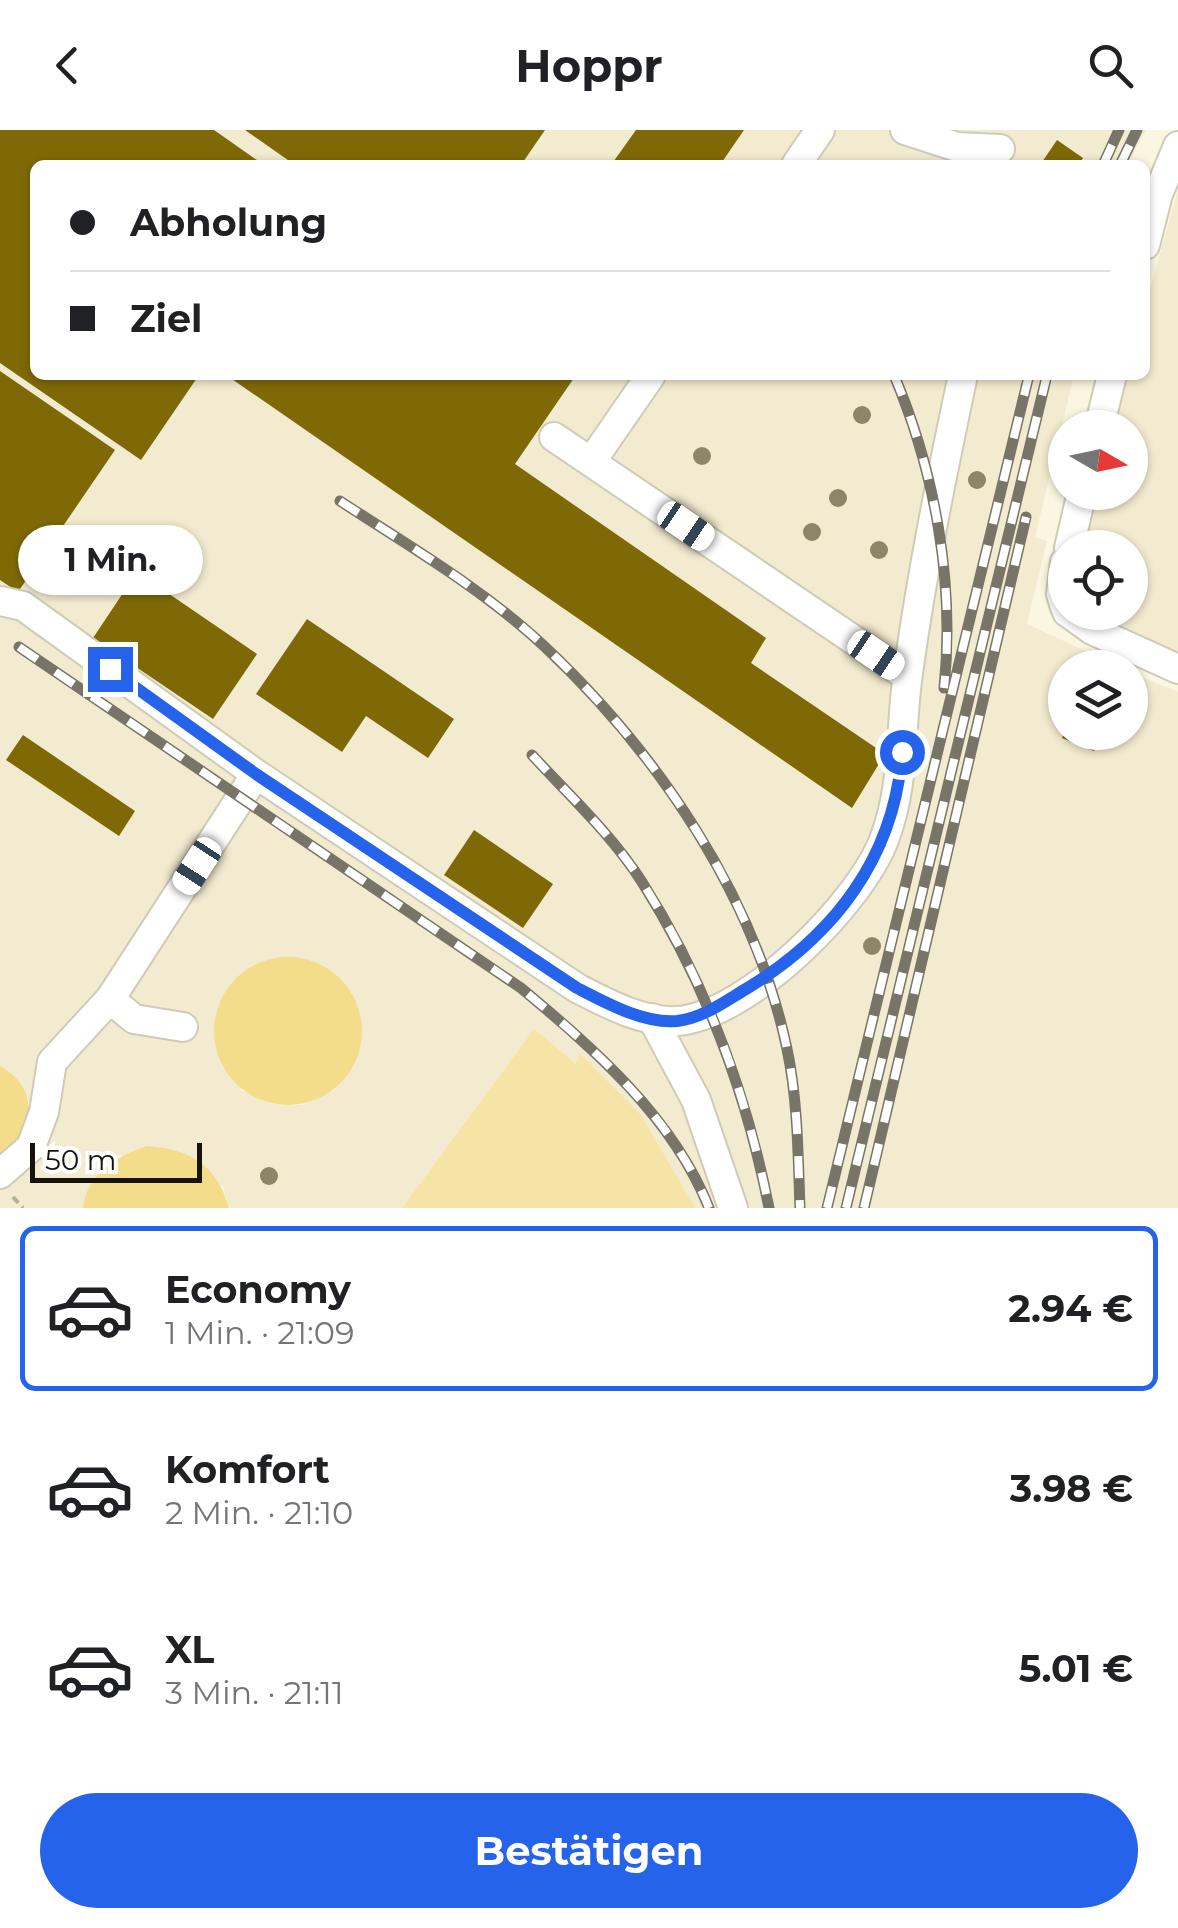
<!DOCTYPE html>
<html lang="de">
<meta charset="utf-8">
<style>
body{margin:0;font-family:Montserrat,sans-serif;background:#f2f2f2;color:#202124;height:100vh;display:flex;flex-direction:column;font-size:38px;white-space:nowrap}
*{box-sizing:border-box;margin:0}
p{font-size:32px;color:#757577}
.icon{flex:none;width:55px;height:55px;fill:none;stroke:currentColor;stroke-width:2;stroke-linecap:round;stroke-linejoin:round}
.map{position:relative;height:1078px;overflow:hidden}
.drawer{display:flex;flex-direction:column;background:#fff;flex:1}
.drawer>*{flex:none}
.guide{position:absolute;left:30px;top:30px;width:1120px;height:220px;border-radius:15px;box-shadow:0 2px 8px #0004;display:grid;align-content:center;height:220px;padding:0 40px;background:#fff}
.needle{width:65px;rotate:99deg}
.buttons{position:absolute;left:1048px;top:280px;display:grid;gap:20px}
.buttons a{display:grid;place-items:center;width:100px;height:100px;border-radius:50%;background:#fff;box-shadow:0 2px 8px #0004;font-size:50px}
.scale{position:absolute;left:30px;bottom:25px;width:172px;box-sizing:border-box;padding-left:10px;border:5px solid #15130c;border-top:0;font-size:28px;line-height:35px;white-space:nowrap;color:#15130c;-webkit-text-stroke:8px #fff;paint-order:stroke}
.end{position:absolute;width:45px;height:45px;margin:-22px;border:12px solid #2563eb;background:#fff;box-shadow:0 0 0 5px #fff}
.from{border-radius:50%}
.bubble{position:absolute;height:70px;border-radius:35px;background:#fff;box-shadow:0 2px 8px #0004;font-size:32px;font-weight:700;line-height:70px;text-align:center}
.car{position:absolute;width:30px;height:60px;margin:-30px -15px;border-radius:12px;box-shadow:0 0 8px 2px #0007;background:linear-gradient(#fff 24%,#345 0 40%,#fff 0 76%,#345 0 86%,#fff 0)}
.guide b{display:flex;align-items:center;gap:35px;height:95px;font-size:38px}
.guide b+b{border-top:2px solid #e0e0e0}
.guide i{width:25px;height:25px;background:#202124}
ul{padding:18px 0 0;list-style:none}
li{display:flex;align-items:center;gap:30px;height:165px;margin:0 20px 15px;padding:0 20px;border:5px solid transparent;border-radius:15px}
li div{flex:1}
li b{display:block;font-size:38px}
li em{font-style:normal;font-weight:700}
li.on{border-color:#2563eb}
li>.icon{width:90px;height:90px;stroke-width:1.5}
.cta{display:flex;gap:20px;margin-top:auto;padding:20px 40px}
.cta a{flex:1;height:115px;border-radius:60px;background:#2563eb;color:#fff;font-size:40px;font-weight:700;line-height:115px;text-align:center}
header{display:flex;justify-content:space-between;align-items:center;height:130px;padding:0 40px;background:#fff;font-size:45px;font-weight:700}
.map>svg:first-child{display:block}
</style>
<header><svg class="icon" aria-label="back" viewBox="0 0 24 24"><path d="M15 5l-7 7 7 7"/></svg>Hoppr<svg class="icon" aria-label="search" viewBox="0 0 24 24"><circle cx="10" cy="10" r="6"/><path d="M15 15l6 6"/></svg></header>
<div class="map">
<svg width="1178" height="1078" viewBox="0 0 1178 1078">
<rect width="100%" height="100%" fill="#fbf6e1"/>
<path fill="#f3ebcf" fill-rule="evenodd" d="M0,0H1146L1127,35H35V245H1074L1035,407L1047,411L1027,494L1120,537L1065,538V602H1130V542L1178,562V1078H646L534,899L402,1078H229L223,1056L119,1025L97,1045L83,1078H0V1030L29,996L30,975L22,954L0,936ZM335,843L351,862L361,886L354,936L333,961L303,975L270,974L240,960Z
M1178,60V522L1090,483L1130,482V418H1084L1097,363L1130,362V298L1113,297L1127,245H1145V176Z"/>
<path fill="#f5e4a6" d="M534,899L576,934L580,924L641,985L695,1078H402Z"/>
<path fill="#f3dd8a" d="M214 901a74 74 0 1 1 148 0a74 74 0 1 1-148 0Z
M0,936C43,959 33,1005 0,1030Z
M147,1016C190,1019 217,1035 229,1078H83C87,1043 117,1026 147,1016Z"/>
<path fill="#7f6907" d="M0,0H214L264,35H35V245H199L141,330L0,233Z
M245,0H545L521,35H295Z
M636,0H744L720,35H611Z
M1057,10L1083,28L1078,35H1040Z
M0,241L115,320L18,462L0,450Z
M226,245H576L515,334L766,508L751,533L885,624L852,678Z
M137,442L257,524L213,589L93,508Z
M307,489L454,589L428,628L366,586L342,622L256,564Z
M1065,602H1102L1094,621L1062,608Z
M23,605L135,681L119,706L6,630Z
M474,700L553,754L523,798L444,745Z"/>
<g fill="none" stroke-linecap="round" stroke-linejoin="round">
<g stroke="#d0cbb7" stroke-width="32">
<path id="minor" d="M905,0L957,17L1000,19
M796,35L820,0
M1145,115L1158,64L1178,16
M1099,298L1112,245
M554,307L907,546
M591,332L651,245
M1069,418L1082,362
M1065,432L1061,464L1065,477
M0,471L23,476L256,644L577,858C606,873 643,893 677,891C748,886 862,772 885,707C905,653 900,598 908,543C922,442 942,344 963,245
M1067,482L1092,500L1178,539
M110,869L134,889L183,897
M652,888L696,970L733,1078
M0,1044L31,1017L44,982L52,932L110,869L256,644"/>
</g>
<path stroke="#b3af9e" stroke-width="4" stroke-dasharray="8 5" stroke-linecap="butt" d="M13,1067L23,1078"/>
<use href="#minor" stroke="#fff" stroke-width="28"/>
<g stroke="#787568" stroke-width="11">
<path id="rail" d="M1103,35L1119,0
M1120,35L1137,0
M894,245C935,342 955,453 944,558
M340,371C409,416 483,459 544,516C657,622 755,766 787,919C798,971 798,1026 800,1078
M19,517L521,858C594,919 673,987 709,1078
M532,625C569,665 612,705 642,752C706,853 746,961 769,1078
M827,1078L1029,245
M846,1078L1047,245
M864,1078L1026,387"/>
</g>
<use href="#rail" stroke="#fff" stroke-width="8" stroke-dasharray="22" stroke-linecap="butt"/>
</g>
<g fill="#8c8567">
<circle cx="862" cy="285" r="9"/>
<circle cx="702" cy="326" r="9"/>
<circle cx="977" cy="350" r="9"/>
<circle cx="838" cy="368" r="9"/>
<circle cx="812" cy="402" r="9"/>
<circle cx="879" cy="420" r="9"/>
<circle cx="872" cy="816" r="9"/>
<circle cx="269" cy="1046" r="9"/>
</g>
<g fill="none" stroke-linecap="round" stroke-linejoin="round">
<path stroke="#2563eb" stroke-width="12" d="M110,539L256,644L577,858C606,873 644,894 677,891C703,888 724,872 746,859C834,806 895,727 902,622"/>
</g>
</svg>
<div class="buttons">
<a><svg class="needle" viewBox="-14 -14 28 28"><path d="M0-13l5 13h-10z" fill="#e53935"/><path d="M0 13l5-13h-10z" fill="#757577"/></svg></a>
<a><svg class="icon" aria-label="locate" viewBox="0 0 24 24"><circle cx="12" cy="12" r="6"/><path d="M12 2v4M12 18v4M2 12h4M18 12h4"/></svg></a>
<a><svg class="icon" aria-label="layers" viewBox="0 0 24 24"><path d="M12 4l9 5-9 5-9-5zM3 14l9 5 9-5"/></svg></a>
</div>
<div class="scale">50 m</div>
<i class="end from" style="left:902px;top:622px"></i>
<i class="end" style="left:110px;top:539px"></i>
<div class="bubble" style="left:18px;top:395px;width:185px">1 Min.</div>
<i class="car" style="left:686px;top:396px;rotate:124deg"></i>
<i class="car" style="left:876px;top:525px;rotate:124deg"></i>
<i class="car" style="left:197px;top:736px;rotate:213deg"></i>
<div class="guide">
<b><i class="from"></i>Abholung</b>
<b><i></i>Ziel</b>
</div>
</div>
<section class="drawer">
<ul>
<li class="on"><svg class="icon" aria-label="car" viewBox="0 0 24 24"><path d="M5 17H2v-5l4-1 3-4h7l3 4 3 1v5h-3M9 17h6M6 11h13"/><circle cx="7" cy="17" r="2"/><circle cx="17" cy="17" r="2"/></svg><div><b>Economy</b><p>1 Min. · 21:09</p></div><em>2.94 €</em></li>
<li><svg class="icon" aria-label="car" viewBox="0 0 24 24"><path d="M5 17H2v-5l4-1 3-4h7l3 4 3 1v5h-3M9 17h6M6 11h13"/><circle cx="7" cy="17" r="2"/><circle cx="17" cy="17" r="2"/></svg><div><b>Komfort</b><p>2 Min. · 21:10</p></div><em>3.98 €</em></li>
<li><svg class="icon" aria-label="car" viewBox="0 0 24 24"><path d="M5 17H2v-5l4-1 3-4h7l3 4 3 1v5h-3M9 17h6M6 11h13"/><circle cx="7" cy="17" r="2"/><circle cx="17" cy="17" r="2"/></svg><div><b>XL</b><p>3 Min. · 21:11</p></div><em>5.01 €</em></li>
</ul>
<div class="cta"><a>Bestätigen</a></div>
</section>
